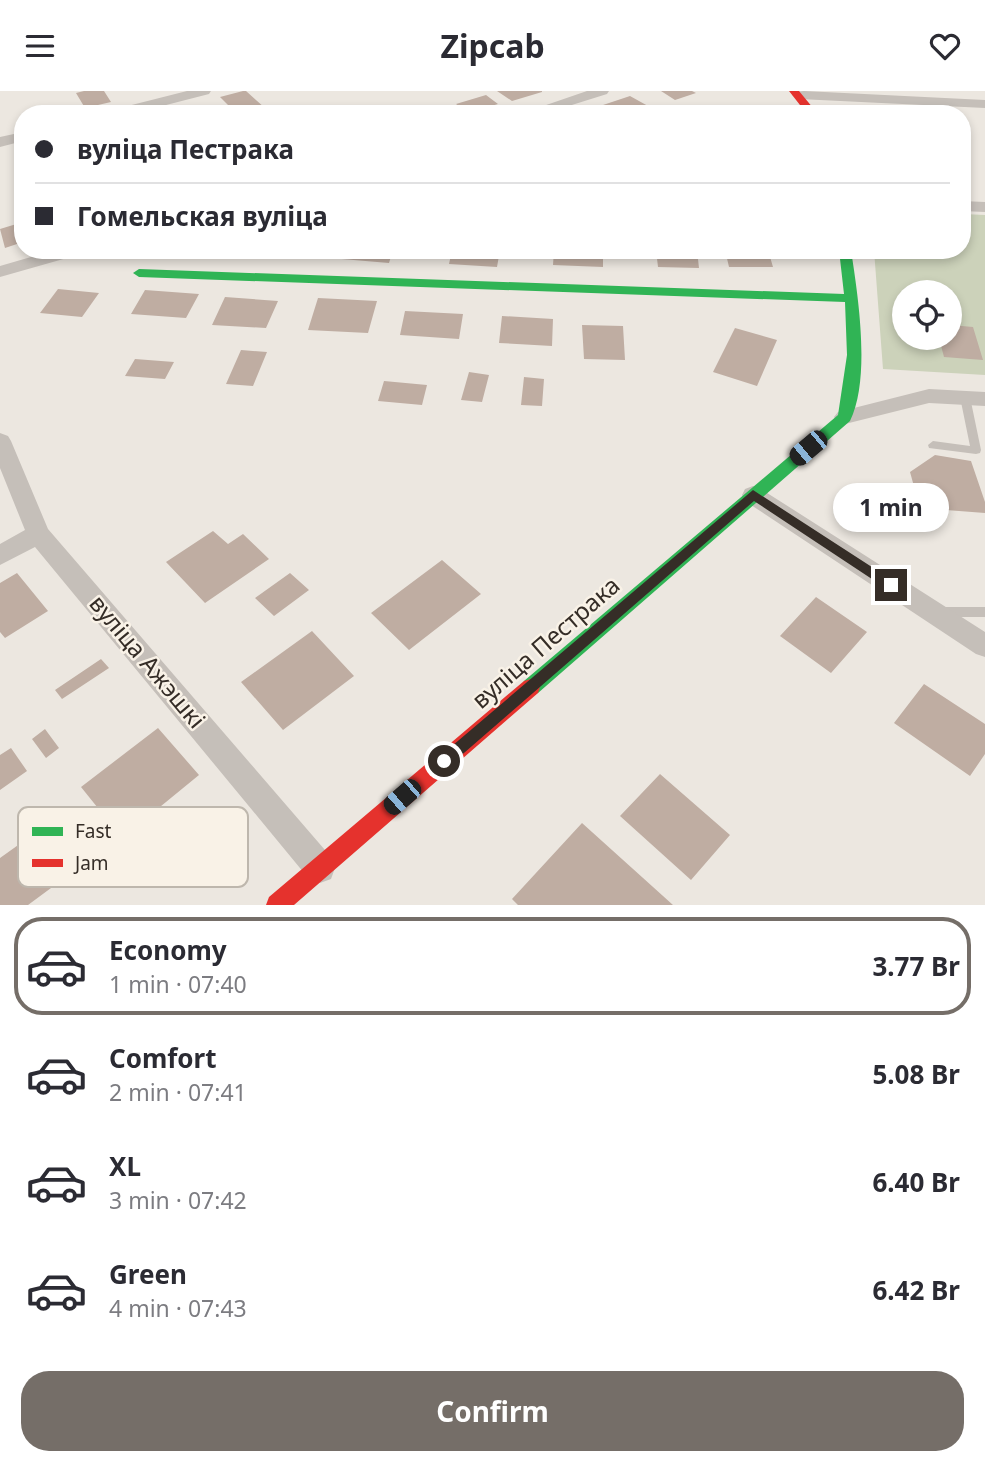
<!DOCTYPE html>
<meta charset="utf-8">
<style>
body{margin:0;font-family:"Noto Sans",sans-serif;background:#f2f2f3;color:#2b2b33;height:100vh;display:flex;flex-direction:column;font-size:26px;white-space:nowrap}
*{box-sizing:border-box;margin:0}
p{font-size:23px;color:#7c7c81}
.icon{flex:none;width:38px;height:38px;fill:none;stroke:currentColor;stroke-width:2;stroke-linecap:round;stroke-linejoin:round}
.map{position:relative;height:814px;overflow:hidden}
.drawer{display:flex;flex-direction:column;background:#fff;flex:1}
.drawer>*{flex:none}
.banner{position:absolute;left:14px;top:14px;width:957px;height:154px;border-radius:28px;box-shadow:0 4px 10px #0003;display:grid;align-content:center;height:154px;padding:0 21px;background:#fff}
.tools{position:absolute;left:892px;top:189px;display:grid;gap:14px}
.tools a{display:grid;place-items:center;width:70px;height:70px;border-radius:50%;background:#fff;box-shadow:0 4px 10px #0003;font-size:35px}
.end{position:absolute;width:32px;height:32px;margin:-16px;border:9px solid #352d27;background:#fff;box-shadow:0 0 0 4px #fff}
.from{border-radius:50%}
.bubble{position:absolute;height:49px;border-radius:24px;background:#fff;box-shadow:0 4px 10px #0003;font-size:23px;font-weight:700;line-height:49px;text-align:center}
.car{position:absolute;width:21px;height:42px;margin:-21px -10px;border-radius:9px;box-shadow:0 0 5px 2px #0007;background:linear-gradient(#222 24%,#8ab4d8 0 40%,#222 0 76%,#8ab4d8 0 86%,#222 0)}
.banner b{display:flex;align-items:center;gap:24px;height:66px;font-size:26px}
.banner b+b{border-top:2px solid #e1e1e2}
.banner i{width:18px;height:18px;background:#2b2b33}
ul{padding:12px 0 0;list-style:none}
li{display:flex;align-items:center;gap:21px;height:98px;margin:0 14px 10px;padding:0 7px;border:4px solid transparent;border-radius:28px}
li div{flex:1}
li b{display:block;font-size:26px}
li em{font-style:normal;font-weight:700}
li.on{border-color:#756e68}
li>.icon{width:63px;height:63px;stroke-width:1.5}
.primary-button{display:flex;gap:14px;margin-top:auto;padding:14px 21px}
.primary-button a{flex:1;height:80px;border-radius:28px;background:#756e68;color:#fff;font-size:28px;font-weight:700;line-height:80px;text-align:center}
header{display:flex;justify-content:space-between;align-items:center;height:91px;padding:0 21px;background:#fff;font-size:32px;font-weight:700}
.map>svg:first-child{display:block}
</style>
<header><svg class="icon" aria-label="menu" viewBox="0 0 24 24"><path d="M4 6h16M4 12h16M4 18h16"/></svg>Zipcab<svg class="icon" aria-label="heart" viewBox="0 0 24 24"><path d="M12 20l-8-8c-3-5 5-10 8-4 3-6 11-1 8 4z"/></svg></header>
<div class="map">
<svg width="985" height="814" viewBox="0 0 985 814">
<rect width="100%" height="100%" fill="#ece7e0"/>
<path fill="#ccd2ba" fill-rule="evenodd" d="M963,123L985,124V284L883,278L874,159H962ZM905,201H950V247H905Z"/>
<path fill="#bfada2" d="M84,0H104L111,11L85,17L76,2Z
M243,0H246L265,17L237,23L220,6Z
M497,0H542V1L512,10Z
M661,0H692L696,2L675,9Z
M486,4L498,13L468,22L456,13Z
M630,5L648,15L627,23H617L603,14Z
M438,15L448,23H414V22Z
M23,131V151L5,157L0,138Z
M333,159H393L389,172L330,167Z
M452,159H500L497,176L449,173Z
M554,159H603V176L553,174Z
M656,159H697L699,177L658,176Z
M725,159H768L773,176H729Z
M58,198L99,202L82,226L40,222Z
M145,199L199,203L186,227L131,223Z
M225,206L278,210L266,237L212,234Z
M318,207L377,210L368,242L308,239Z
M405,220L463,223L459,248L400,244Z
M502,225L553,228L552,255L499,252Z
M582,234L623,235L625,269L584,268Z
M950,234L973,236L983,269L944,266L939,247H950Z
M735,237L777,249L757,295L713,281Z
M241,259L267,261L253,295L226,293Z
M135,268L174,271L165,288L125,285Z
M469,281L489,284L482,311L461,309Z
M524,286L544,288L542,315L521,314Z
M384,290L427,294L422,314L378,310Z
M935,364L971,370L985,411V422L920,417L910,381Z
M213,440L228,453L243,443L269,468L205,512L166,471Z
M442,469L481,503L409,559L371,522Z
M17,482L48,520L5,547L0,541V492Z
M290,482L309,499L274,525L255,507Z
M816,506L867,541L831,582L780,545Z
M312,540L354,585L283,639L241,591Z
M101,568L109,577L62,608L55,599Z
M924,593L985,633V663L970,685L894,632Z
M158,637L199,684L122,747L81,696Z
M45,638L59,657L46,667L32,648Z
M11,657L27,680L0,699V664Z
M660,683L730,744L691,789L620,725Z
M582,732L673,814H518L512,808Z
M42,737L70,783L28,814H0V767Z"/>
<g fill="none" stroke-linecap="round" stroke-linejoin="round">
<path fill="#c5bfb9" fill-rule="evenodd" d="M965,303L970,306L981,359L980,362L976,363L929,357L928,354L933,350L970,355L960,306Z
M939,516H985V526H939L935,524L933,521L935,518Z"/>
<path fill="#c5bfb9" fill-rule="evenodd" d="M187,0H211L209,3L131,23H106L108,20Z
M587,0H609L607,3L543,23H520Z
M804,0L985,9V17L799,8L792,4L794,1Z
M23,41V50L0,56V46Z
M962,110L985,111V121L962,120Z
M55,159H84L81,163L0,186V175Z
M929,298L985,301V315L929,312L845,333L838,331L834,326L838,321Z
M0,342L8,345L11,350L48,438L331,766L335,777L331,788L320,792L309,788L35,456L0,474V453L25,439L0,377Z
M753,395L761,398L985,541V566L976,563L745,410L742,404L745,398Z"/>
<path fill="#30b455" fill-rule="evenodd" d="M839,159H851C858,205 871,287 850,330L538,602L531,604L524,602L522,596L524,590L838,324L847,264L845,211L139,186L133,182L139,178L844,203Z"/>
<path fill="#e5322d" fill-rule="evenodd" d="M789,0H799L818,23H807Z
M531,588L538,590L540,596L538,602L294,814H266L269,806L524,590Z"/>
</g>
<path fill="#352d27" d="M753,399L895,491V498H887L754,410L449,675H439V666Z"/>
<g text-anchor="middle" stroke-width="5" stroke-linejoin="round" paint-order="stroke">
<g font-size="24" fill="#352d27" stroke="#f9f2e7">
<text transform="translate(546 552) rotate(-41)" y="8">вуліца Пестрака</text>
<text transform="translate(147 571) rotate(50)" y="8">вуліца Ажэшкі</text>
</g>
</g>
<rect x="18" y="716" width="230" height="80" rx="10" fill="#f9f2e7" stroke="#beb7ad" stroke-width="2"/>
<rect x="32" y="736" width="31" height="9" fill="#30b455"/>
<rect x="32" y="768" width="31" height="8" fill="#e5322d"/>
<g font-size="19" fill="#352d27">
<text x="75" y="747">Fast</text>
<text x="75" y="779">Jam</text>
</g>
</svg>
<div class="tools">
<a><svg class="icon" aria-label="locate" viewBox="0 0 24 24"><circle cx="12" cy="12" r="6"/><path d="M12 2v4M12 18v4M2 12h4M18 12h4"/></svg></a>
</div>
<i class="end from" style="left:444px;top:670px"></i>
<i class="end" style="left:891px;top:494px"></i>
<div class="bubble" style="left:833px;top:392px;width:116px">1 min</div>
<i class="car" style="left:808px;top:357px;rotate:230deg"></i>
<i class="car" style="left:402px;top:706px;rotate:229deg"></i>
<div class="banner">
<b><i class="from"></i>вуліца Пестрака</b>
<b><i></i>Гомельская вуліца</b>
</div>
</div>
<section class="drawer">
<ul>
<li class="on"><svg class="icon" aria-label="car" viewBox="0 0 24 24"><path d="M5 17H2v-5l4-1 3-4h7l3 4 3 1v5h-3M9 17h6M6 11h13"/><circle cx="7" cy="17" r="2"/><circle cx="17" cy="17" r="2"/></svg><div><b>Economy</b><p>1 min · 07:40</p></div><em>3.77 Br</em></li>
<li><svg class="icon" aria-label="car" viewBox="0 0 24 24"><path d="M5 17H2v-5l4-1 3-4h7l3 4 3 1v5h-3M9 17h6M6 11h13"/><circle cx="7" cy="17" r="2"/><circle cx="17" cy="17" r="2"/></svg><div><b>Comfort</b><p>2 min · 07:41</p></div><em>5.08 Br</em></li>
<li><svg class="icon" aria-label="car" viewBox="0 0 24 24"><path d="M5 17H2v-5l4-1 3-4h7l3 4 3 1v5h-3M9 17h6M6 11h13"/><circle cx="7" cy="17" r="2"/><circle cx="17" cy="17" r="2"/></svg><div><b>XL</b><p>3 min · 07:42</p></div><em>6.40 Br</em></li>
<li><svg class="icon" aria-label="car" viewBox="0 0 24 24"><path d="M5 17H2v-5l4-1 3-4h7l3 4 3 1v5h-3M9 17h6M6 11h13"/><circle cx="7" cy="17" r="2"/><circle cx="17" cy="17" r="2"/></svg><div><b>Green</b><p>4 min · 07:43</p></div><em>6.42 Br</em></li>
</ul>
<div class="primary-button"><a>Confirm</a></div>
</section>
